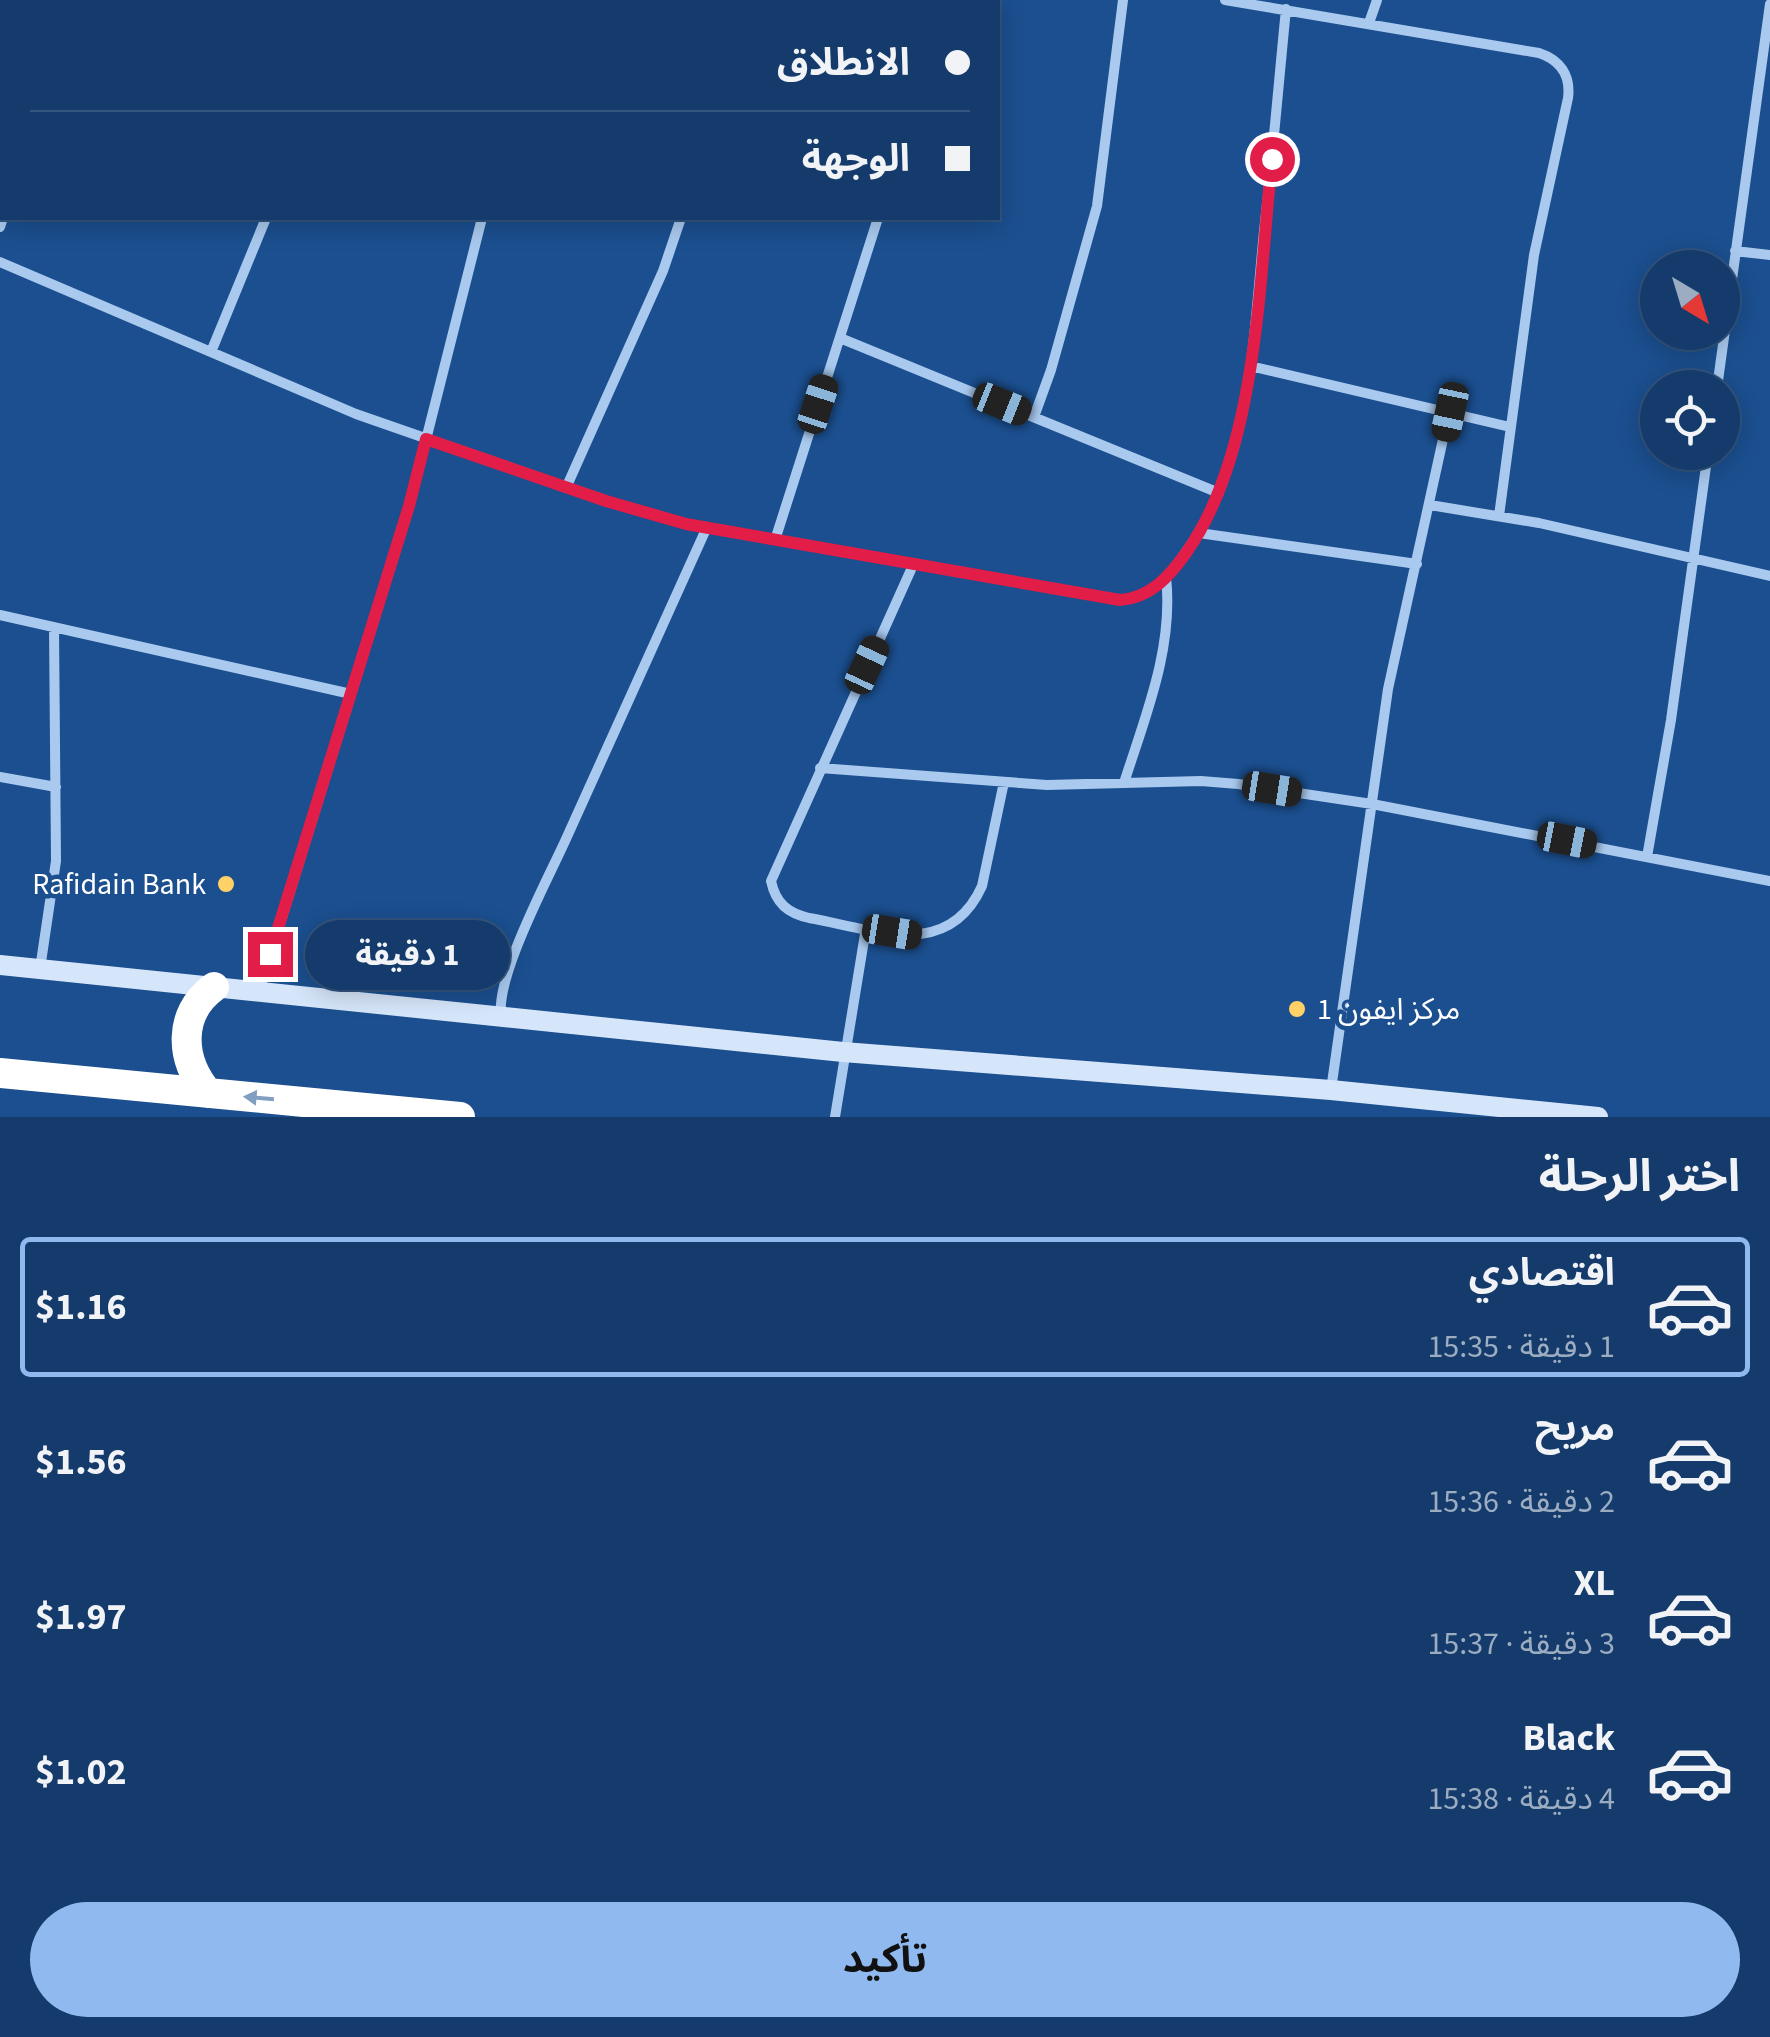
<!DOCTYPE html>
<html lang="ar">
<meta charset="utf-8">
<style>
body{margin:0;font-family:"Source Sans 3","Noto Sans Arabic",sans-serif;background:#1d4271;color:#f1f3f6;direction:rtl;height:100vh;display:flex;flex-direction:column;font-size:38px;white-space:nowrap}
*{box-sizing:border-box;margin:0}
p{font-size:32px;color:#9dadc1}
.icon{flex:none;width:55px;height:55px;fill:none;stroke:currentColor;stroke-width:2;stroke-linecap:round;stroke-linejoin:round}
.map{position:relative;height:1117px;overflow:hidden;direction:ltr}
.details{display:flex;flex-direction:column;background:#143b6b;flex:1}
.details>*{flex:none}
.top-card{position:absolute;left:0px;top:0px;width:1000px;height:220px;box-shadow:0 5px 25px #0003,0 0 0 2px #33557e;direction:rtl;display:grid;align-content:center;height:220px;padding:0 30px;background:#143b6b}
.needle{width:65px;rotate:142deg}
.fabs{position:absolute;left:1640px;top:250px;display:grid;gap:20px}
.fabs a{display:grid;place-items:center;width:100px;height:100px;border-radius:50%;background:#143b6b;box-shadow:0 5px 25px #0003,0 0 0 2px #33557e;font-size:50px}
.end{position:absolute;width:45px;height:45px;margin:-22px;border:12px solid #e11d48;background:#fff;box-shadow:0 0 0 5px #fff}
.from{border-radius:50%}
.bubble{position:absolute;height:70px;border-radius:35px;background:#143b6b;box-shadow:0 5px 25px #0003,0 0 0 2px #33557e;font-size:32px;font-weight:700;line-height:70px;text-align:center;direction:rtl}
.car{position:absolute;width:30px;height:60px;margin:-30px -15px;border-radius:12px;box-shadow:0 0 8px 2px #0007;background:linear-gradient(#222 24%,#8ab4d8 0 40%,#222 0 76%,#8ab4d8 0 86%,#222 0)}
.top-card b{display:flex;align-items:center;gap:35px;height:95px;font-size:38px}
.top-card b+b{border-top:2px solid #33557e}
.top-card i{width:25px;height:25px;background:#f1f3f6}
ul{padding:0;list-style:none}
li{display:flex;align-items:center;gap:30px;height:140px;margin:0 20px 15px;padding:0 10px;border:5px solid transparent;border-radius:10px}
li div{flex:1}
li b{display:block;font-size:38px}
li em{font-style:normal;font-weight:700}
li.current{border-color:#90b9f0}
li>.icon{width:90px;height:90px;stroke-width:1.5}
h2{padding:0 30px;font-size:45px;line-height:120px}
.primary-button{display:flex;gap:20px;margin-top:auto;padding:20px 30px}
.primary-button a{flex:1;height:115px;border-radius:60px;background:#90b9f0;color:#111;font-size:40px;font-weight:700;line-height:115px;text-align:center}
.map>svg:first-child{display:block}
</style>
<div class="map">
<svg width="1770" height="1117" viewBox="0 0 1770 1117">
<rect width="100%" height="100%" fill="#1b4f8f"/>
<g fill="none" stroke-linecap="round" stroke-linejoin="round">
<path stroke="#a9c9ee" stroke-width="10" d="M660,0L661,2
M1225,0L1539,53C1560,60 1571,75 1568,98L1534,255L1499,516
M64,2L65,0
M335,2L336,0
M941,2L942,0
M1369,23L1377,0
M0,227L3,218
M1735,251L1770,255
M0,262L356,414L606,501L686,524L1120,600C1150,598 1169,577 1185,553C1253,459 1253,334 1265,222C1273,151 1279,80 1286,9
M840,338L1219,493
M211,352L266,218
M1250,366L1510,427
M1717,388L1770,4
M1034,417L1051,370L1097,206L1123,0
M566,488L663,271L681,218
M1430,505L1539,523L1770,576
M1199,533L1417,564
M776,537L878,218
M914,563L771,881C776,904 788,913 809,918C873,929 948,962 982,886L1004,782
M0,615L351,694
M820,768L1047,785L1201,781L1238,784L1372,804L1770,881
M0,777L56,787
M1124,783C1145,717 1174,648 1166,577
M1647,857L1671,720L1708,452
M40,969L56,861L54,627
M259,992L409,507L482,218
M501,1016C496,975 548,879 566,839C613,735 660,631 707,527
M1331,1090L1388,689L1449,412
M835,1117L866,928"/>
<path stroke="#d6e6fa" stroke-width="20" d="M0,965L843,1052L1331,1090L1598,1117"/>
<path stroke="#fff" stroke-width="30" d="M0,1073L460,1117
M208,1093C180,1060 177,1014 214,987"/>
</g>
<defs><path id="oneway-solid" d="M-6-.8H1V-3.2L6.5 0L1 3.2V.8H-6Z" transform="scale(2.5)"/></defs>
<use fill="#829ec1" href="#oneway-solid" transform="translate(259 1098) rotate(-175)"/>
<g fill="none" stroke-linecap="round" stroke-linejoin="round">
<path stroke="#e11d48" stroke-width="12" d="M270,954L409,506L426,439L606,501L686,524L1120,600C1150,598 1169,577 1186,553C1258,452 1259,280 1272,159"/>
</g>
<g fill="#ffd166" stroke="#1b4f8f" stroke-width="4">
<circle cx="226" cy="884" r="10"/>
<circle cx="1297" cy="1009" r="10"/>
</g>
<g text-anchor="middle" stroke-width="9" stroke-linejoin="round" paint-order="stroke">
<g font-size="30" fill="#fff" stroke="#1b4f8f" text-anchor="end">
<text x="206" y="894">Rafidain Bank</text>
<text x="1317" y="1019" text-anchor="start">مركز ايفون 1</text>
</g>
</g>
</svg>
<div class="fabs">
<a><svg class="needle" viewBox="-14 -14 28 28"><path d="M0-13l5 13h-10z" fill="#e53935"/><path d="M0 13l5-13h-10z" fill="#9dadc1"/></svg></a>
<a><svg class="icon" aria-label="locate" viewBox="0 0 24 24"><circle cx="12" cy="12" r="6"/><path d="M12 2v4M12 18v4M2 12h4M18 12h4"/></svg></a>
</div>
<i class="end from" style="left:1272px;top:159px"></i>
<i class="end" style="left:270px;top:954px"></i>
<div class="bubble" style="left:305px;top:920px;width:205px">1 دقيقة</div>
<i class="car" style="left:818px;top:404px;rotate:18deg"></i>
<i class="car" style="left:1002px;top:404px;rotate:112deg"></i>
<i class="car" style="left:1450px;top:412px;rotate:192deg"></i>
<i class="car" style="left:867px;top:665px;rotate:25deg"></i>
<i class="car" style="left:1272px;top:789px;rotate:99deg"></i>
<i class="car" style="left:1567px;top:840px;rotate:101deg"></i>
<i class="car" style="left:892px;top:932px;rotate:99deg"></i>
<div class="top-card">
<b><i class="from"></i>الانطلاق</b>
<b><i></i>الوجهة</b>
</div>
</div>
<section class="details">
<h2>اختر الرحلة</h2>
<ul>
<li class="current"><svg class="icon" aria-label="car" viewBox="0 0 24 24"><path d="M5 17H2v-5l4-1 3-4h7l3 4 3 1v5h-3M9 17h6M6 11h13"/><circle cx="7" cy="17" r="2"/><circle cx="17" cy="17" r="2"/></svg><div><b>اقتصادي</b><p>1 دقيقة · 15:35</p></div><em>$1.16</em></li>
<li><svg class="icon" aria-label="car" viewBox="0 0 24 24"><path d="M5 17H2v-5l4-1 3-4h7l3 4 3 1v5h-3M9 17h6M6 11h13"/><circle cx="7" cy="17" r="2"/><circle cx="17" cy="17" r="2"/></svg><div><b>مريح</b><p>2 دقيقة · 15:36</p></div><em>$1.56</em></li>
<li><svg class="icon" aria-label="car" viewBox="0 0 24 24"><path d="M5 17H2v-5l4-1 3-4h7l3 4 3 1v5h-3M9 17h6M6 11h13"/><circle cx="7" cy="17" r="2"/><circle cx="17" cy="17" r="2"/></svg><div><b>XL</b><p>3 دقيقة · 15:37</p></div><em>$1.97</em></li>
<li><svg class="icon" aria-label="car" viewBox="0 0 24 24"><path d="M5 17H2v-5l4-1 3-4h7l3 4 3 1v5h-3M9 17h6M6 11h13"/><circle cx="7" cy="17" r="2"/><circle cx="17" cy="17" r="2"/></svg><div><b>Black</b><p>4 دقيقة · 15:38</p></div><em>$1.02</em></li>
</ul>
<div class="primary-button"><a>تأكيد</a></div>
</section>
